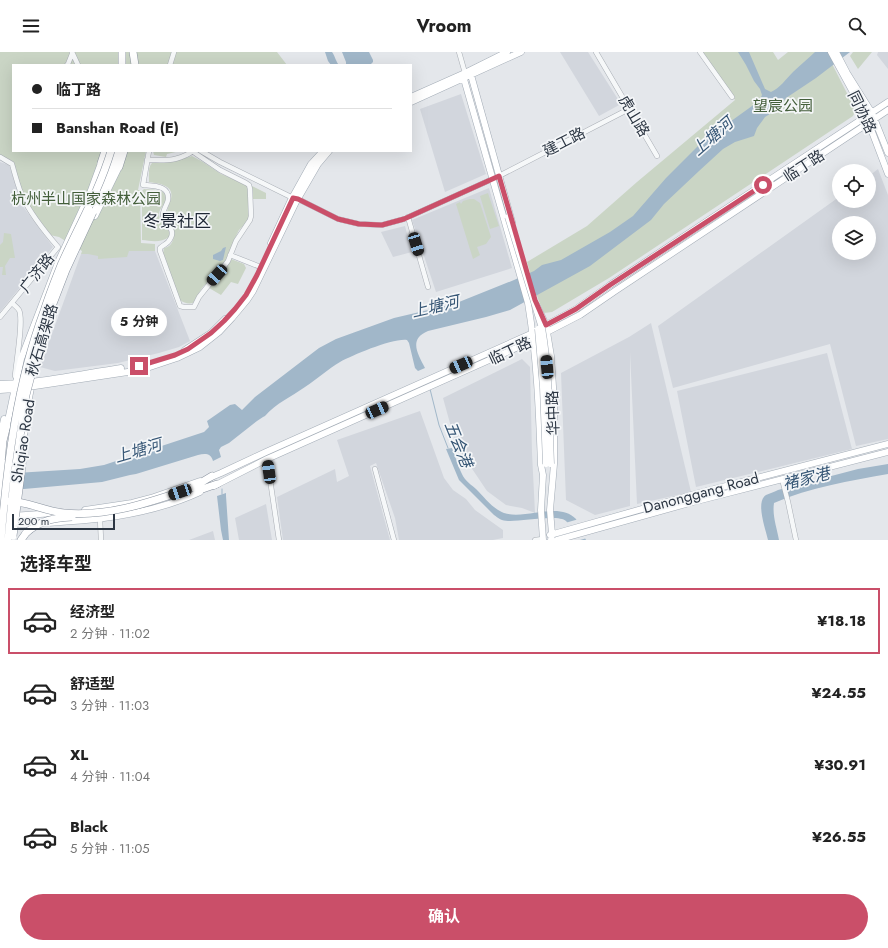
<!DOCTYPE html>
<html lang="zh">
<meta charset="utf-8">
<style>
body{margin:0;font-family:Jost,"Noto Sans SC",sans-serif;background:#f6f6f6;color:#222;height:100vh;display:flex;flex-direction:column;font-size:15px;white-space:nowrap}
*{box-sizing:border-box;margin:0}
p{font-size:13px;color:#767676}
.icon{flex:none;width:22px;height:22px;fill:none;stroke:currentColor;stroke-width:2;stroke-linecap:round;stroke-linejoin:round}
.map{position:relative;height:488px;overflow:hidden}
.side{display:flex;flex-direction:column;background:#fff;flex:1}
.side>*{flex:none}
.hud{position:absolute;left:12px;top:12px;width:400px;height:88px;border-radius:0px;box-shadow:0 4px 16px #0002;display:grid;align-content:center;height:88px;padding:0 20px;background:#fff}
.fabs{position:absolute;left:832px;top:112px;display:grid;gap:8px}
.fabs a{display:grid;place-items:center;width:44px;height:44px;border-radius:50%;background:#fff;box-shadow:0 4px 16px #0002;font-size:20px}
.scale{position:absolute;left:12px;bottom:10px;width:103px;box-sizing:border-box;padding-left:4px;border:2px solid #2c3643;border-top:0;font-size:11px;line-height:14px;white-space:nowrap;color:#2c3643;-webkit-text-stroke:3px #f4f6f8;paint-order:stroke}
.end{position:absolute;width:18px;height:18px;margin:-9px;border:5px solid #ca4f69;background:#fff;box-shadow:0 0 0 2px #fff}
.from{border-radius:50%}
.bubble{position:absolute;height:28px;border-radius:14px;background:#fff;box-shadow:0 4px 16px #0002;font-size:13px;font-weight:700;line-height:28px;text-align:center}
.car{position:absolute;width:12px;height:24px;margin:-12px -6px;border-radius:5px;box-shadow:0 0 3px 1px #0007;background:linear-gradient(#222 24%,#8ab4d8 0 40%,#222 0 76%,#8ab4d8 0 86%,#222 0)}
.hud b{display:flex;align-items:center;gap:14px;height:38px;font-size:15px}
.hud b+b{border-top:1px solid #e0e0e0}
.hud i{width:10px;height:10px;background:#222}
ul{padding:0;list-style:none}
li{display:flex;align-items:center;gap:12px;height:66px;margin:0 8px 6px;padding:0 12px;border:2px solid transparent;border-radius:0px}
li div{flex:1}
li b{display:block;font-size:15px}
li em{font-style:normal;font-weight:700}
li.active{border-color:#ca4f69}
li>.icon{width:36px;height:36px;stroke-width:1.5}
h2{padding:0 20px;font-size:18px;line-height:48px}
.cta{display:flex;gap:8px;margin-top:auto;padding:8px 20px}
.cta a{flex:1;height:46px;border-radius:24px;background:#ca4f69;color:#fff;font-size:16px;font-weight:700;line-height:46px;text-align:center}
header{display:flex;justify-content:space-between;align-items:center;height:52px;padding:0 20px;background:#fff;font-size:18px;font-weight:700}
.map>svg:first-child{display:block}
</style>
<header><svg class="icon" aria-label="menu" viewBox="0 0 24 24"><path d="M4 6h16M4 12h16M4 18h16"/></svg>Vroom<svg class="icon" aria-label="search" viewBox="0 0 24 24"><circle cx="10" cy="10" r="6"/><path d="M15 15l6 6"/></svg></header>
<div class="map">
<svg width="888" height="488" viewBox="0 0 888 488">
<rect width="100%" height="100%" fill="#e4e7eb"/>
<path fill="#d2d6dd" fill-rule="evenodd" d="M560,0H588L621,52L599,64Z
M878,0H888V17L877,3Z
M461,42L486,122L445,140L420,57Z
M0,110L9,113L17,134L19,149L53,195L0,260Z
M878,117L888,143V387L856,394L830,292L673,336L658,274L839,145V149H869V124ZM839,171H869V201H839Z
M489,136L512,216L436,240L412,168Z
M405,174L412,200L393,205L381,180Z
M129,199H155L190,289L179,295L159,301L118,311L55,319L40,315L81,202Z
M651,271L691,440L637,452L630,300V454L595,463L566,448L561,321L629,285Z
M827,301L852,397L696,435L677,339Z
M522,307L530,315L532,401L535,461L522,456L506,453L487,439L456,393L443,346Z
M420,359L444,426L453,438L466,447L475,458L503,478V486L493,488H399L395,466L376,411L370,414L390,488H283L277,445L335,417L337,430L349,424L337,388Z
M266,452L272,488H239L235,466Z
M213,479L215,488H189Z"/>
<path fill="#cad5c5" d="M0,0H277L287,13H13V99H146L138,138H140L141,191L155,192V199H129L127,205L98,207V204L88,202H81L82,199L59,185L50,183L34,164L19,131L12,109L0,104Z
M703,0H773L778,8L788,0H826L855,57V60L853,64L609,226L552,260L544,261L538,247L527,210L587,174L637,130L735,48Z
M853,0H872L858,17L850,4Z
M153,99H180L167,102L166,105L154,103Z
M192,104L203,110L221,122L243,131L247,134L248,137L249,165L246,171L239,178L234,188L227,206L220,217L202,236L193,251C188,252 184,251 180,248L163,201L164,196C169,195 171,193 173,188C177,177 169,175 167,165C166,160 168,157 169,152C177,135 164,132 149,130V128C149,123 148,115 152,111L173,110Z
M252,134L266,141V147H253Z
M144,137C151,138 164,136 166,145C166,148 166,149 165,151C162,155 159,158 159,163C160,171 167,175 170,181L169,185C161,191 151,189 142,188V139Z
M488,141L499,174L490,177L480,144Z
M470,147H474L480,151L491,185L486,192L477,195L480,203L473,207L456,152L460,150L461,152L463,149Z
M4,181L11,182L15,206H10L5,214L6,223H2L3,215H0V193L3,190Z
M231,207L244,212L246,216L238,232L231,230L221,243L209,236L224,220Z"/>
<path fill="#a1b7c9" d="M325,0H332C335,4 336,10 339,13H331L328,9Z
M342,0H369L373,8V10L370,13H346V10Z
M738,0H749L765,37L771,40C780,36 786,27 793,20C800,13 808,7 815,0H850L816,26L786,46L775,59L765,65L757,76L754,84L735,90L723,97L699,119L664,152L651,168L590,214L510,258L486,265L428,279C408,287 418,302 425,316L418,319L415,316L409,291L407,288C393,286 353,303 340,310C328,317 317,327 305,335C291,345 276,351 265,364L263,365L257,369L229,391L221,395L219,398L221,405L213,409C211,401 205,401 198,403L136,422L130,423L102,430L24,437L0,438V422L80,417L104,413L204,380L209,375L207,369L230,353L235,352L242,358L255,345L302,309L319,296L336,287L394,266L454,252L514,228L534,219L542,213L561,208L610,180L633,164L666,126L702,90L759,49L762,43L760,37L754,29L746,13Z
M226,195L223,208L220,209L213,207V203L221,199L223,196Z
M452,396C455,403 460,421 465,427C468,431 473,434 476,437C484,445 493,457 504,461C526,468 559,449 576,467L586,488H577C574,483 570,473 566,469C558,462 519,470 508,469C502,469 498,466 494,463L459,428L446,397Z
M888,412V422C850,429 810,435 774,451C772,463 777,476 779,488H768C766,478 755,450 766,443C770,441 775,440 778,438L858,417Z
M226,441V444L229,488H223L221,478L217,444Z"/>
<path fill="#e4e7eb" d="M579,467L587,486L580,488H575L565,471Z"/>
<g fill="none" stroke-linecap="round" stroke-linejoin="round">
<path stroke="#a1b7c9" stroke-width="1" d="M430,337L439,373L448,396
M222,437V442"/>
<g stroke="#a9aeb5" stroke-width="5.5">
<path id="minor" d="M72,0L78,13
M459,0L465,21
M596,0L657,104
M700,0L732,45
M67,13L68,12L72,2
M170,13L174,0
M149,99L143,133C153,134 170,133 168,148C167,153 163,157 163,163C164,173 179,177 168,190C165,193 163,193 160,196V199L180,254L184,255H194L199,245L207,235L222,217L228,209L236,189L250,168L251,164L250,137L249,133L246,131L220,118L192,99
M201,99L220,110L293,146L298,147L338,167L359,172L382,173L404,167L499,124L629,57
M0,105L12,112C15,123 18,134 22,144C31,163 45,180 58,195
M147,108C165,108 174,110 190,101L191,99
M408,165L428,235
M230,203L263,216
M12,251C14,253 17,255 19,258C24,268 16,310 15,324
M0,265L58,195
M267,407L279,488
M375,417L394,488
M782,427L788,450L796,488
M100,467L101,488
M535,488L543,487"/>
</g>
<g stroke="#a3acb6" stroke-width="7">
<path id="major" d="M831,0L866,64L888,122
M836,0L847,21L872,61L888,101
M411,45L465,21L507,0
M411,50L521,0
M95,164L119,115
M512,170L471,23L465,21L464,27L528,251C537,305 539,359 541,413L543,423L541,458L543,488
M271,191L291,148L311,112L323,99
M537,254L546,273L547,280L551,304L554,350V412L553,424L550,458L552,482L551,488
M185,298L211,281L225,267
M0,332C41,331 81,322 121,316
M0,338L15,337L141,318L177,306L200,295L219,280L232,266L247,248L253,239L296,150L318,112L329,99
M6,378L21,307L59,208L90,141L101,111
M24,383L29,346L32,331
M0,386L4,367
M209,426L221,421L266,400L533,281L546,273L576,257L610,233L888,50
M214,434L267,407L534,288L547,280L580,263L615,239L888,58
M0,458L4,411
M85,458L132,451L151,446L200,429
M12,464L54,461
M12,473C77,469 139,468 200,440
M550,483L695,442L888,392
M557,488L693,450L888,400"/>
</g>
<g stroke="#8c95a1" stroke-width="8">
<path id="highway" d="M122,0V13
M133,0L135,13
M101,111L105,99
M119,115L124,99
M93,160L113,114L118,99
M22,414L24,380
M0,422L3,389L7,373
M192,436L212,424
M194,440L217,432
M21,488L26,481"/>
</g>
<use href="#minor" stroke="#f6f8f9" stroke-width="4.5"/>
<use href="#major" stroke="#fff" stroke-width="6"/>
<use href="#highway" stroke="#fff" stroke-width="7"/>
<g stroke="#a3acb6" stroke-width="7" stroke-linecap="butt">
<path id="major-bridge" d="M508,165L542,276C550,321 549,367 551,412
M538,277L543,335L546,412"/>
</g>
<g stroke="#8c95a1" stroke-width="8" stroke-linecap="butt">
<path id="highway-bridge" d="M7,449C27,449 44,459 64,461C109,465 150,450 192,436
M26,481C41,468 53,466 72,465
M13,484L22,414
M1,488C7,410 17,332 44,259C49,243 55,228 61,213C78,175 99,139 111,99
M8,488L14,426L26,343L38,297L49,262L66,218L93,160"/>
</g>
<use href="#major-bridge" stroke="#fff" stroke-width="6"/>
<use href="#highway-bridge" stroke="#fff" stroke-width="7"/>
</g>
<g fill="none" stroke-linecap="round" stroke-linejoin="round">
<path stroke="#ca4f69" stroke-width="5" d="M139,314L175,303L188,297L211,281L224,269L235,257L246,243L257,223L293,146L298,147L338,167L359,172L382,173L404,167L499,124L535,248L546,273L576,257L610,233L763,133"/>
</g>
<g text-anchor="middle" stroke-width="3.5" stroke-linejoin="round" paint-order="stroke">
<g font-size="15" fill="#435e3a" stroke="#f4f6f8">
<text x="783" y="59">望宸公园</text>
<text x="86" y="152">杭州半山国家森林公园</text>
</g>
<g font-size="15" fill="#2c3643" stroke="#f4f6f8">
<text transform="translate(862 60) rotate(64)" y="5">同协路</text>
<text transform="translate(634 64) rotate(59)" y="5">虎山路</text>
<text transform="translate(564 90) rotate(-27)" y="5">建工路</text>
<text transform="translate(804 114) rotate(-33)" y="5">临丁路</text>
<text transform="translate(37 221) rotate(-51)" y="5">广济路</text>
<text transform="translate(42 288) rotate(-73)" y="5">秋石高架路</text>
<text transform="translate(510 299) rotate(-25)" y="5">临丁路</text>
<text transform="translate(553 361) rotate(-92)" y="5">华中路</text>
<text transform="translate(23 389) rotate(-81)" y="5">Shiqiao Road</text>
<text transform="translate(701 441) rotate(-15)" y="5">Danonggang Road</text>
</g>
<g font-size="16" font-style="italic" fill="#375776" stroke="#f4f6f8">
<text transform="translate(712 84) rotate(-41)" y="6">上塘河</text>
<text transform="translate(435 254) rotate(-13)" y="6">上塘河</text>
<text transform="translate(459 392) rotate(68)" y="6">五会港</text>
<text transform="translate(138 398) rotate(-16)" y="6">上塘河</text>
<text transform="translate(806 426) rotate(-14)" y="6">褚家港</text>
</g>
<g font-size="17" fill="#1e2734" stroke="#f4f6f8">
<text x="177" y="175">冬景社区</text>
</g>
</g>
</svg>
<div class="fabs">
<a><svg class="icon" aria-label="locate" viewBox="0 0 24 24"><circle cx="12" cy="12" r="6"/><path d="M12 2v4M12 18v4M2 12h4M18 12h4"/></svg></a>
<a><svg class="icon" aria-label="layers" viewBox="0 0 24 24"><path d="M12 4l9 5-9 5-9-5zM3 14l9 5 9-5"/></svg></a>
</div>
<div class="scale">200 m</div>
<i class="end from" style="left:763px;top:133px"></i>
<i class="end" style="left:139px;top:314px"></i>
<div class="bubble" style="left:111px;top:256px;width:56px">5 分钟</div>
<i class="car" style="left:416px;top:192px;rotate:163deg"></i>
<i class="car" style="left:217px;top:223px;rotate:222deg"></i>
<i class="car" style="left:461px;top:313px;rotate:246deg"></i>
<i class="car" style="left:547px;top:315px;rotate:355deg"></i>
<i class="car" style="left:377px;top:358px;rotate:66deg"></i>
<i class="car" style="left:269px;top:420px;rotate:352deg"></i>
<i class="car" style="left:180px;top:440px;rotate:251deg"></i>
<div class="hud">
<b><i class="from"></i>临丁路</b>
<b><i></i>Banshan Road (E)</b>
</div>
</div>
<section class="side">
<h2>选择车型</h2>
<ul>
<li class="active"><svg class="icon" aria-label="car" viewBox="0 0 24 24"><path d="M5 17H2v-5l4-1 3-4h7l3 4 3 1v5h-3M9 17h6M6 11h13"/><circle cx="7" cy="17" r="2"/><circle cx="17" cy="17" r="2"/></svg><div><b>经济型</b><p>2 分钟 · 11:02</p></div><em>¥18.18</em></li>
<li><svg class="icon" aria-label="car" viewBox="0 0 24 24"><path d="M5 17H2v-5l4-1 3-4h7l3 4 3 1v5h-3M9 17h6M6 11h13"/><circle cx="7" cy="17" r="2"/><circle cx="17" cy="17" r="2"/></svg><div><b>舒适型</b><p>3 分钟 · 11:03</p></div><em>¥24.55</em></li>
<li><svg class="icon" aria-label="car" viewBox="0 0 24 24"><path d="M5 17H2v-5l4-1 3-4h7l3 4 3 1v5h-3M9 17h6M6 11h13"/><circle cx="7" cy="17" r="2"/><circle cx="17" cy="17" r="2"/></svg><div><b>XL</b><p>4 分钟 · 11:04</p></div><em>¥30.91</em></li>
<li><svg class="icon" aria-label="car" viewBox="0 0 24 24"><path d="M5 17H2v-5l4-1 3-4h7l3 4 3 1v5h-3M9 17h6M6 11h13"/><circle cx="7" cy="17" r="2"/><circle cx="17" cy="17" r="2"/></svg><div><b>Black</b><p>5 分钟 · 11:05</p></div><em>¥26.55</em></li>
</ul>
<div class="cta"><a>确认</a></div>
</section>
